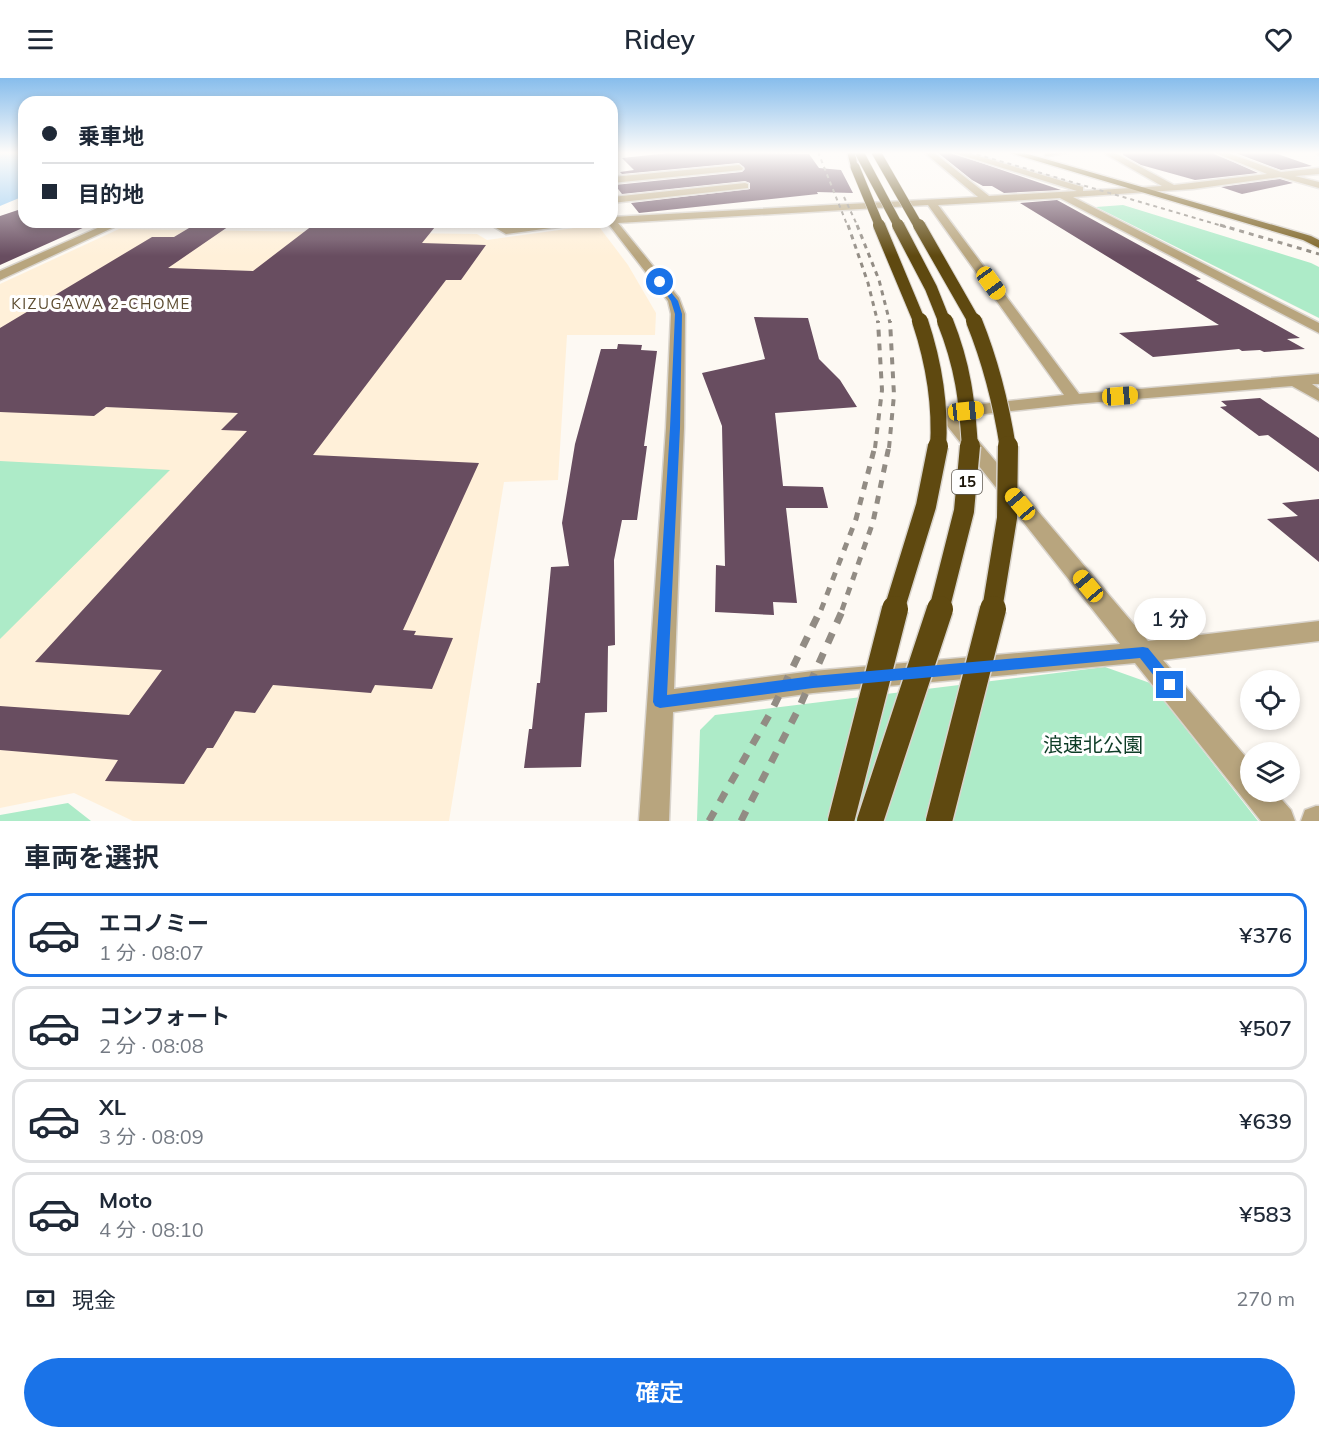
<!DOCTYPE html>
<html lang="ja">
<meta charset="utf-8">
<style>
body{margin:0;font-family:Mulish,"Noto Sans JP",sans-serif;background:#f2f2f3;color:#1f2937;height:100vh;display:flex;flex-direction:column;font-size:22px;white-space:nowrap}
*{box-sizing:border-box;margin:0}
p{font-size:20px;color:#747a83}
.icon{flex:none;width:33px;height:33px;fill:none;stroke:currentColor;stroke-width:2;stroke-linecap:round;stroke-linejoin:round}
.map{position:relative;height:743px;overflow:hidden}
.panel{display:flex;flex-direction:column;background:#fff;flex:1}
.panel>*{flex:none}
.top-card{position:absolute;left:18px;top:18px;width:600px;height:132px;border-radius:18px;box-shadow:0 3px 9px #0003;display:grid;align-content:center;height:132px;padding:0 24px;background:#fff}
.controls{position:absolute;left:1240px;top:592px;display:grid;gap:12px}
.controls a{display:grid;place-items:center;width:60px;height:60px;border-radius:50%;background:#fff;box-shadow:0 3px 9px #0003;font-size:30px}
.end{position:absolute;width:27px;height:27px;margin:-14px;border:8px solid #1a73e8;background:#fff;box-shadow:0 0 0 3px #fff}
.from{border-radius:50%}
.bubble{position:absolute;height:42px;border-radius:21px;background:#fff;box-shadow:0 3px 9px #0003;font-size:20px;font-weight:600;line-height:42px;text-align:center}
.car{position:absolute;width:18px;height:36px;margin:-18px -9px;border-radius:8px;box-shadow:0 0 4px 2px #0007;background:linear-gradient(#f5c518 24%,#345 0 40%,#f5c518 0 76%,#345 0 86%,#f5c518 0)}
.top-card b{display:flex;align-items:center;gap:21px;height:57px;font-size:22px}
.top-card b+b{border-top:2px solid #e0e1e3}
.top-card i{width:15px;height:15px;background:#1f2937}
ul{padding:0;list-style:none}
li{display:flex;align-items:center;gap:18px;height:84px;margin:0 12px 9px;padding:0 12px;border:3px solid #e0e1e3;border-radius:18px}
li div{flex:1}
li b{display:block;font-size:22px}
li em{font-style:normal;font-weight:600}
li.current{border-color:#1a73e8}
li>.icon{width:54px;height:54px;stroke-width:1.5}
h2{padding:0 24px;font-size:27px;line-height:72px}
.pay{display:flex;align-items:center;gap:15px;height:66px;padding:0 24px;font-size:22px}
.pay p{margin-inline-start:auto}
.action{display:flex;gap:12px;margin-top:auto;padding:12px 24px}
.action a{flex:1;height:69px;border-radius:36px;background:#1a73e8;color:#fff;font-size:24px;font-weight:600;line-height:69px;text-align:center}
header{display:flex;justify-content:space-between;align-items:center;height:78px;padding:0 24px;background:#fff;font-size:27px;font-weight:600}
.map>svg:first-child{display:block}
</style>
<header><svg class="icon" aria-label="menu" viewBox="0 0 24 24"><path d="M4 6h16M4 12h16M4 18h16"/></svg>Ridey<svg class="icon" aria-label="heart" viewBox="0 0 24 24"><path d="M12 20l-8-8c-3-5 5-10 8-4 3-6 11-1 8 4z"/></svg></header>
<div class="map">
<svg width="1319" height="743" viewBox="0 0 1319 743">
<rect width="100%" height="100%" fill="#fdf9f3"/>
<path fill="#fff0d9" d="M589,148L600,150L628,187L656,235L655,257H567L558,402L504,404L449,743H133L74,715L0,730V206L119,151L477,156L487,162Z"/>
<path fill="#adebc8" d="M1123,127L1311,185L1319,189V240L1096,129Z
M0,383L170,392L0,561Z
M1105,589L1150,605L1258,743H697L700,652L715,637Z
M68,725L91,743H0V737Z"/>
<path fill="#96caf1" d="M24,74V118L0,128V75Z"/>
<path fill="#684d60" d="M679,74L809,76L819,90L841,92L853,115L817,114L818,116L639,135L631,125L750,111V105L745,103L622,116L615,107L742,94L745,91L739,85L622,96L620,94L634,92L622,80Z
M937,74H949L1061,112L1004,115L992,108H983L972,102Z
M1185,74H1211L1258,95L1195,102L1141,87L1123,77V75Z
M1233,74H1272L1312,88L1281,92Z
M1280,101L1293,105L1242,116L1221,109Z
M1057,122L1201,201L1196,202L1300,260L1287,261L1305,271L1264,274L1260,272L1242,273L1239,271L1153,279L1119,255L1219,247L1020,125Z
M24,130V144H77L70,147L87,148L0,187V138Z
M199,144H235L168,190L253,193L317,144H439L422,165L486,167L461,202H446L313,377L479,385L403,552L416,553L414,557L453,560L432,611L375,607L371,615L273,607L255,635L235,633L213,670H207L184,706L105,703L118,682L0,672V628L129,637L162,592L35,584L247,353L221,352L238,335L106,329L94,338L0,334V250L152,159H174Z
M754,239L808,240L819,281L840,302L857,329L775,335L783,408L823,409L828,430H786L797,525L773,524L774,537L715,534L716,487L725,488L722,348L702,295L765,281Z
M618,266L642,267L641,272L657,273L644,368H647L637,442H622L614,482L615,567L608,568L607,634L585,635L581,689L524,690L529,651H532L537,605H540L551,489L569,488L562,445L575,366L601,271H617Z
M1260,320L1319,360V394L1268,357L1259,358L1220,329L1227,328L1221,323Z
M1319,421V484L1267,441L1298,438L1282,425Z"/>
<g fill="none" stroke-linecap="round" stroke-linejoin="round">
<g stroke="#d9d4cd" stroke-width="3">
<path id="minor" d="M924,74H933L989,118L1077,113L951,74H965L1083,109V113L1162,108L1102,74H1113L1174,107L1267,96L1213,74H1225L1281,94L1319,90V96L1295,98L1319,104V110L1280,99L1193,111L1073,119L1319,245V255L1060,120L938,127L1079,316L1319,296V306H1312L1319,311V323L1292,308L1075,326L958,339L1148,563L1319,543V563L1163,582L1251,685V714H1275L1291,732L1295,743H1261L1135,585L813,615L673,634L669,743H639L666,350L671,236L668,223L607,144H612V139L978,119ZM928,127L1064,317L945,330L937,335L1120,566L813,593L674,611L684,350L685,236L679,220L618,145Z
M1045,74H1073L1048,78H1045Z
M1314,74H1319V77Z
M739,87L743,90L742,92L612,105V99Z
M745,105L748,106V110L612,125V119Z
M111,144H125L0,202V193Z
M486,144H498L508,150L550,144H579L574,147L506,156Z
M1316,728H1319V743H1301L1305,732Z"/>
</g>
<g stroke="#d9d4cd" stroke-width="3">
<path id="major" d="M1007,74H1021L1311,158L1319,162V170L1303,162Z"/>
</g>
<g stroke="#d9d4cd" stroke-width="3">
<path id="highway" d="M847,74H855L858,91L851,89Z"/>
</g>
<use href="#minor" fill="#b8a57e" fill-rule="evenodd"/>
<use href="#major" fill="#7a6020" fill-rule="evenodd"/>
<use href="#highway" fill="#5f4910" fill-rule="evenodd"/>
<path stroke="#928c84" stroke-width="2" stroke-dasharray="4 4" stroke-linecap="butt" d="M818,74L848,149
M969,74L1226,149
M844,119L858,149"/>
<path stroke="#928c84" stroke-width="3" stroke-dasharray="5 5" stroke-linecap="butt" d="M848,147L868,205L878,245
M857,147L879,202L890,245
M1220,147L1319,176"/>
<path stroke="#928c84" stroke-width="4" stroke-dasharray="7 7" stroke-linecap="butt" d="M875,370L882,312L878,243
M889,370L894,317L890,243"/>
<path stroke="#928c84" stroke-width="5" stroke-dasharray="8 8" stroke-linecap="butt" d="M821,532L856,441L875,368
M842,532L873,444L889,368"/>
<path stroke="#928c84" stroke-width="7" stroke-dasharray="11 11" stroke-linecap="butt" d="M709,743L772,632L821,531
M741,743L799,630L843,531"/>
<g stroke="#d9d4cd" stroke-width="10" stroke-linecap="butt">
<path id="highway-bridge-far4" d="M859,74L899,149
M876,74L919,149
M855,89L880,149"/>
</g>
<g stroke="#d9d4cd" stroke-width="14" stroke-linecap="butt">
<path id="highway-bridge-far3" d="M879,147L920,245
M898,147L931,210L945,245
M919,147L975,245"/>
</g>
<g stroke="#d9d4cd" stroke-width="18" stroke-linecap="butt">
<path id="highway-bridge-far2" d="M920,243C934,285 941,325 938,370
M945,243C963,288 967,322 970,370
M974,243C991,285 1001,325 1008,370"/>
</g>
<g stroke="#d9d4cd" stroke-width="23" stroke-linecap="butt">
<path id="highway-bridge-far1" d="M894,532L926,428L938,368
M939,532L964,433L970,368
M992,532L1007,440L1008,368"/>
</g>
<g stroke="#d9d4cd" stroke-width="29" stroke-linecap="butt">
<path id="highway-bridge" d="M841,743L895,531
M870,743L940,531
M939,743L993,531"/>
</g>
<use href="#highway-bridge-far4" stroke="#5f4910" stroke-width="9"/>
<use href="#highway-bridge-far3" stroke="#5f4910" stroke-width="12"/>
<use href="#highway-bridge-far2" stroke="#5f4910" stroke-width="16"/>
<use href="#highway-bridge-far1" stroke="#5f4910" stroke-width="20"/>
<use href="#highway-bridge" stroke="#5f4910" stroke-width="26"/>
</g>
<linearGradient id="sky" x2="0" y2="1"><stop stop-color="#87bdec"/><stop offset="0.42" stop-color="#fefcfa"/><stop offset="1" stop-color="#fefcfa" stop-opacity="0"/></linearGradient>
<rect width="1319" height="178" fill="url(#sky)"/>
<path fill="#1a73e8" d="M657,203H662L678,223L682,236L680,350L667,617L813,598L1143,569L1148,570L1175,603L1177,607L1175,612H1165L1140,580L813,610L660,630L655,628L653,624L670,350L675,236L671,223Z"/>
<g text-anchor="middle" stroke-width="6" stroke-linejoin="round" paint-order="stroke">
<g font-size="15" letter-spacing="1.5" fill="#5d4d31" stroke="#fff">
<text x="101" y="231">KIZUGAWA 2-CHOME</text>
</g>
<rect fill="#fff" stroke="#5f5a52" stroke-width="1.5" x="952" y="392" width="30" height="24" rx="4.5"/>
<g font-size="15" font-weight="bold" fill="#1b1408">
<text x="967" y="409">15</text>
</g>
<g font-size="20" fill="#0e3d27" stroke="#fff">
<text x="1093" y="674">浪速北公園</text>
</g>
</g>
</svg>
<div class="controls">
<a><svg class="icon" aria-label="locate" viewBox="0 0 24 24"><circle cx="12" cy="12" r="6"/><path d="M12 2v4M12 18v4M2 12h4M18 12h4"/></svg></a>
<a><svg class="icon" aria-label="layers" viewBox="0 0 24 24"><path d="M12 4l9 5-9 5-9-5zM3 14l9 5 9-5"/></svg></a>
</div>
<i class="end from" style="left:660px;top:204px"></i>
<i class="end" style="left:1170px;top:607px"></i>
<div class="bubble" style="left:1134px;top:520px;width:72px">1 分</div>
<i class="car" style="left:991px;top:205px;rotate:144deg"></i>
<i class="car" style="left:1120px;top:318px;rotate:86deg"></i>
<i class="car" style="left:966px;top:333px;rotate:84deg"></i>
<i class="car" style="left:1020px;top:426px;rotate:320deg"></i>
<i class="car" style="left:1088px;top:508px;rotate:320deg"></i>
<div class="top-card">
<b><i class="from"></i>乗車地</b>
<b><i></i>目的地</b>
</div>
</div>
<section class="panel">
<h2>車両を選択</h2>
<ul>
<li class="current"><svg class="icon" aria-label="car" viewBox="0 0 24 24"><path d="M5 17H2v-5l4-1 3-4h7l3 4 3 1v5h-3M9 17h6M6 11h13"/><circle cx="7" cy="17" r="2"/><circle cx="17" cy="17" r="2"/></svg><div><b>エコノミー</b><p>1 分 · 08:07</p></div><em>¥376</em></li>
<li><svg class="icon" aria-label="car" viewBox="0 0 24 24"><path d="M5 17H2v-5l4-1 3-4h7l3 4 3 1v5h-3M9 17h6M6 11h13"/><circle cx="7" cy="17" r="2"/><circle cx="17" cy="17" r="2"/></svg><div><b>コンフォート</b><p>2 分 · 08:08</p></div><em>¥507</em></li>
<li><svg class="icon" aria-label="car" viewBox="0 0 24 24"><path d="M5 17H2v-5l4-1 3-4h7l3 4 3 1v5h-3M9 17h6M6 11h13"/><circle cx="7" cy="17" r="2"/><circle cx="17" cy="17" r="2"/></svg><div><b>XL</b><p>3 分 · 08:09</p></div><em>¥639</em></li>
<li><svg class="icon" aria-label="car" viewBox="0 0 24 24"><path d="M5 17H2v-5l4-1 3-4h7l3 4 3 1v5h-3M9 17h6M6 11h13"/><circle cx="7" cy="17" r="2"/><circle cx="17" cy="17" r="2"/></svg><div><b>Moto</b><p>4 分 · 08:10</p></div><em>¥583</em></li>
</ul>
<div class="pay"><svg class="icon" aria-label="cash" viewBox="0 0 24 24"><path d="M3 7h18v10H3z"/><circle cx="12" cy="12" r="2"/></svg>現金<p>270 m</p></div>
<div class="action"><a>確定</a></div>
</section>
